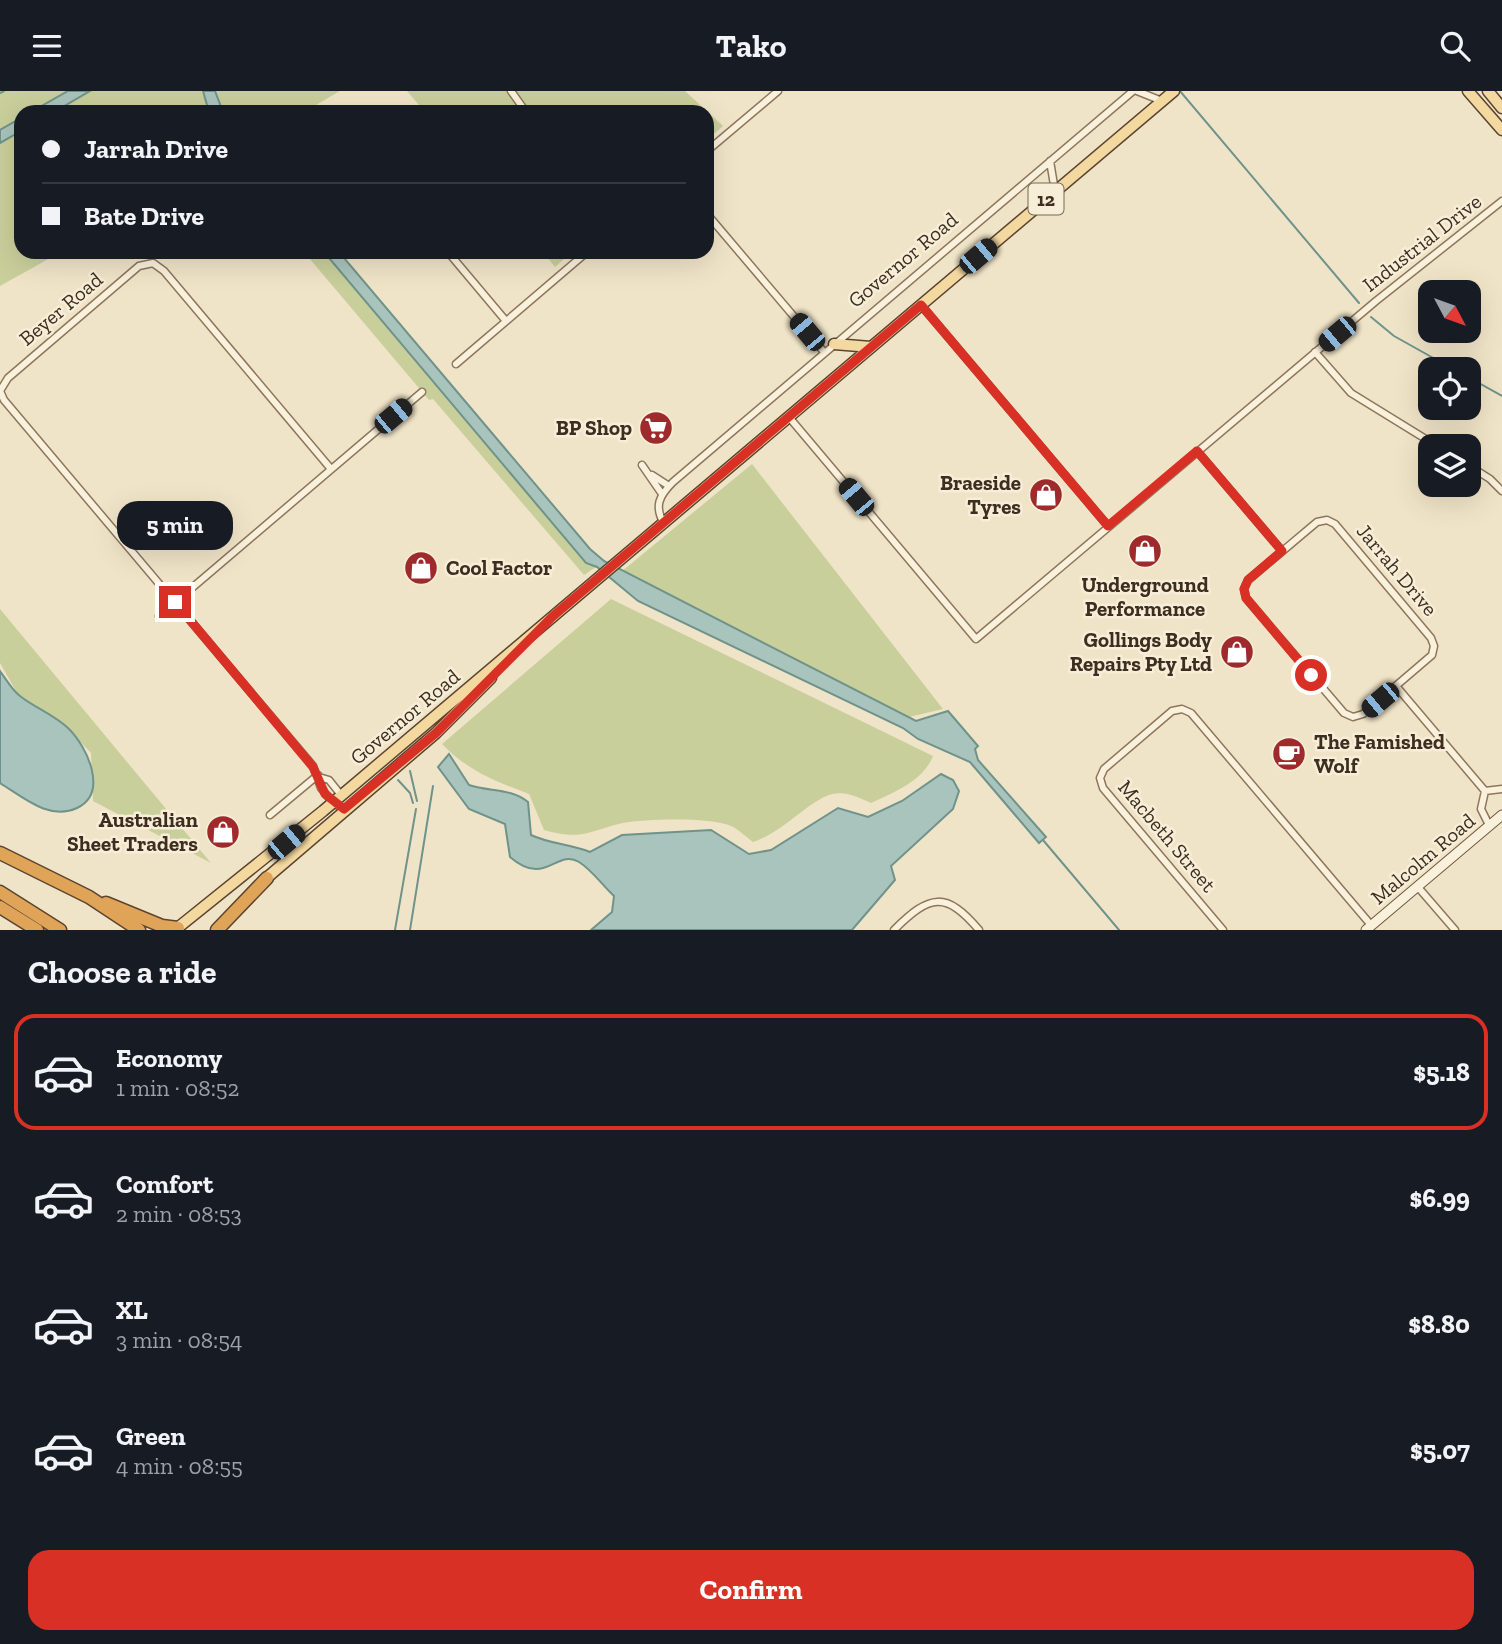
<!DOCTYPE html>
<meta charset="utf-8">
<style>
body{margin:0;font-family:"Zilla Slab",serif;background:#20242c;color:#f1f3f6;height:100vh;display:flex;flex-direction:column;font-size:26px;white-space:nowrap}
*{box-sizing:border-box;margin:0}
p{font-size:23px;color:#9ea1a6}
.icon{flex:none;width:38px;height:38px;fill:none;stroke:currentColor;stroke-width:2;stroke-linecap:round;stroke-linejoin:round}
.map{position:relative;height:839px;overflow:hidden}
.drawer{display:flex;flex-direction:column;background:#171b24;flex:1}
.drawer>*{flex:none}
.hud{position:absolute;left:14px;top:14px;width:700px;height:154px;border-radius:21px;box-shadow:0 7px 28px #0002;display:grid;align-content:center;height:154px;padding:0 28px;background:#171b24}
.needle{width:46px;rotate:131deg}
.tools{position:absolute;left:1418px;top:189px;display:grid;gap:14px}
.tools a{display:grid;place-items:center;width:63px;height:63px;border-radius:14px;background:#171b24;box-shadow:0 7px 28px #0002;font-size:35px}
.end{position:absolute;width:32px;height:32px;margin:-16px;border:9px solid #d93025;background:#fff;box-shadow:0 0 0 4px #fff}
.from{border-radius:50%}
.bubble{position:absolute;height:49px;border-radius:21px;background:#171b24;box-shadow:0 7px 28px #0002;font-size:23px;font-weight:700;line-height:49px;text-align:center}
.car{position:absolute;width:21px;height:42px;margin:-21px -10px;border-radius:9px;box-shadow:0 0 5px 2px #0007;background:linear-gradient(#222 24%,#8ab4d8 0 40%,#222 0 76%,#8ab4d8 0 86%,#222 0)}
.hud b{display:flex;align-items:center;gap:24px;height:66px;font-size:26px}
.hud b+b{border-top:2px solid #363941}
.hud i{width:18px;height:18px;background:#f1f3f6}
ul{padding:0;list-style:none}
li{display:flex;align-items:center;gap:21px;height:116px;margin:0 14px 10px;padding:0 14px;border:4px solid transparent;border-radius:21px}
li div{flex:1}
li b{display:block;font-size:26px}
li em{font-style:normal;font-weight:700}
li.on{border-color:#d93025}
li>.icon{width:63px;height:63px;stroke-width:1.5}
h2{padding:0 28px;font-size:32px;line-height:84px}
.button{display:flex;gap:14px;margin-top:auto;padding:14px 28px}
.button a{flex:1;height:80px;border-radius:21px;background:#d93025;color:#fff;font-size:28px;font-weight:700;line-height:80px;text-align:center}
header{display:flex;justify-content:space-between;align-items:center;height:91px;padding:0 28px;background:#171b24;font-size:32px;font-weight:700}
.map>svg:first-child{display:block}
</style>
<header><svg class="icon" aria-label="menu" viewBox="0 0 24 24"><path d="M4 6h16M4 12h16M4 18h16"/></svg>Tako<svg class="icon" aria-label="search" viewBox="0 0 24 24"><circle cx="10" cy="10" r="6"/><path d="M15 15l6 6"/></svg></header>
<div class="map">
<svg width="1502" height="839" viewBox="0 0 1502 839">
<rect width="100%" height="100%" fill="#f0e4c8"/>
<path fill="#c9cf9b" d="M0,0H68L31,21H21V27L0,39Z
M91,0H340L304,21H55Z
M407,0H685L723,35L707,49V21H425Z
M21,41V161H61L0,195V53Z
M304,161H324L586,472L596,476L584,484L433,308L429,309Z
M543,161H572L555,176Z
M752,373L943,618L909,626L621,481Z
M611,508L933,665C923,690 895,701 871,712C859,707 847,700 833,703C813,706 781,743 753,751C746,746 738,738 731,735C709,726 647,728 623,732C588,740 583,750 544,739L529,703C495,690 468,680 442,653Z
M0,518L211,772L93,710L91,662L67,637L17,602L0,572Z"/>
<path fill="#a9c4bc" stroke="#6f938a" stroke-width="2" d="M68,0H90L54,21H31Z
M203,0H215L223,21H209Z
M21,27V40L0,52V39Z
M324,161H339L590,458L604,470L916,630L948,620L978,655L975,658L978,669L1046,746L1039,752L970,671L918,648L903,637L638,510L597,476L586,472Z
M0,580C6,588 12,599 20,605C35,617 55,624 69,638C87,656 109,702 77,717C49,730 23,706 0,692Z
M449,663L469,694C490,701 511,697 528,711L531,744C550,753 570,753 590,761L622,744L711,739L749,763L771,759L838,717L868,726L902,710L941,683L953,689L959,700L953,718L891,775L895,789L852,839H591L612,821L614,805C603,795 592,779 579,771C556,757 546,797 510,766L505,733L469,718L438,676Z"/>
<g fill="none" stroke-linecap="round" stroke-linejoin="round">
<path stroke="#6f938a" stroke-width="2" d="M1180,0L1359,212
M0,2L4,0
M1371,226L1394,245L1453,278
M1468,286L1502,305
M410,680L417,710
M398,689L410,702L413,712
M1043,749L1119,839
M395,839L416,718
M410,839L433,695"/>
<g stroke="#8d765c" stroke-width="9">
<path id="street" d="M511,0L526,21
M1137,0L1162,10
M707,60L778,0
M1050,70L1055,100
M707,123L824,261
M448,161L506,230
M921,214L1108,435
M1315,261L1351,302L1437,355
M456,273L587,161
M788,325L976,548L1376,210L1502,110
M1197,360L1282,460
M642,374L662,403
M1468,374L1490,388L1502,400
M331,378L164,180L153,172L139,175L8,287L0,300L4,309L313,675L321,697L333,712L344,718
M652,384L669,395
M1327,429L1335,433L1431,547L1434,555L1432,564L1363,623L1353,626L1344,622L1246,507L1244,498L1248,489L1317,431Z
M664,433C654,415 659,405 673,391L1133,0
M159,525L422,301
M1396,595L1485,700
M319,686L329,689L341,704
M1485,700L1481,718L1489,734
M1485,700L1502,698
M270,724L318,684
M1417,795L1455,839
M894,839C930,803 946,800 979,839
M1223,839L1103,697L1100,687L1104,678L1172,620L1182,618L1191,622L1371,834"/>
</g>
<g stroke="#6f573f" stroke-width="11">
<path id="secondary" d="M1366,839L1502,724"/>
</g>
<g stroke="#5b4430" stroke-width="13">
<path id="primary" d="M1468,0L1502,39
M1488,0L1502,17
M834,253L871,256
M263,790L436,642L491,587
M175,839L323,720L1174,0"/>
</g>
<g stroke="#5b4430" stroke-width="15">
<path id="highway" d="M0,762L89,806L139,839
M0,801L60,839
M106,812L162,835L178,837
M0,816L37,839
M217,839L267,787"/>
</g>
<use href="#street" stroke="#faf1dc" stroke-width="6"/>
<use href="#secondary" stroke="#faf1dc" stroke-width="9"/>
<use href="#primary" stroke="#f3d9a0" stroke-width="10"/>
<use href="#highway" stroke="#e0a458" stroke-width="12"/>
</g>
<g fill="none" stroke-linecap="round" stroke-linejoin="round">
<path stroke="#d93025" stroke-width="9" d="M175,511L313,676L325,703L344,718L436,642L552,526L921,214L1108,435L1197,360L1282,460L1248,489L1244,498L1246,507L1311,584"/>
</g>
<defs>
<g id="supermarket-disc" transform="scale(1.75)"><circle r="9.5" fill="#9e2a2b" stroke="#f7eed8"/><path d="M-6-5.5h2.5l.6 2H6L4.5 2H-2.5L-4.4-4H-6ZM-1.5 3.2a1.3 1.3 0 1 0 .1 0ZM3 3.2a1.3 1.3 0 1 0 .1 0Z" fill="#fff"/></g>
<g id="shop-disc" transform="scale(1.75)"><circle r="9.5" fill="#9e2a2b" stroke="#f7eed8"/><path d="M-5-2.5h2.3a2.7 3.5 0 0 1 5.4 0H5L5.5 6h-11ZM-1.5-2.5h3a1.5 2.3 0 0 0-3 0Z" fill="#fff"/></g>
<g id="cafe-disc" transform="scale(1.75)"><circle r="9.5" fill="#9e2a2b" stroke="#f7eed8"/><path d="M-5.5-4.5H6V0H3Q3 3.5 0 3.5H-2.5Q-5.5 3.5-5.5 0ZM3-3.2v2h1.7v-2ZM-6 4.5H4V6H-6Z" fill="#fff"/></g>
</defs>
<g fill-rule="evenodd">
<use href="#supermarket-disc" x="656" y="337"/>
<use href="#shop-disc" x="1046" y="404"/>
<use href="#shop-disc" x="1145" y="460"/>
<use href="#shop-disc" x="421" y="477"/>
<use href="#shop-disc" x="1237" y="561"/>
<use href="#cafe-disc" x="1289" y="663"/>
<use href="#shop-disc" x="223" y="741"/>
</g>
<g text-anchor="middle" stroke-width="5" stroke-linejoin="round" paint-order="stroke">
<rect fill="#f7eed8" stroke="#756857" stroke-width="2" x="1028.5" y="92.5" width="35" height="31" rx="5"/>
<g font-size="19" font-weight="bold" fill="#3d2e20">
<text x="1046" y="115">12</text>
</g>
<g font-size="21" fill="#3d2e20" stroke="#f7eed8">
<text transform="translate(1422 152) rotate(-38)" y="7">Industrial Drive</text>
<text transform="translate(903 169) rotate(-40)" y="7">Governor Road</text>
<text transform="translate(61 218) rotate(-40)" y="7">Beyer Road</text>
<text transform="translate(1397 479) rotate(50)" y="7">Jarrah Drive</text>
<text transform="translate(405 626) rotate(-40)" y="7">Governor Road</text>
<text transform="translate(1167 745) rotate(50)" y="7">Macbeth Street</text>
<text transform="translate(1423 768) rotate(-40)" y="7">Malcolm Road</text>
</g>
<g font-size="21" font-weight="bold" fill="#3d2e20" stroke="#f7eed8" text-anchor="end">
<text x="632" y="344">BP Shop</text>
<text x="1021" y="399">Braeside<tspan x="1021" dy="24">Tyres</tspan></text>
<text x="446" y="484" text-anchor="start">Cool Factor</text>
<text x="1145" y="501" text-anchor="middle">Underground<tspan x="1145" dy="24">Performance</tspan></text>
<text x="1212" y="556">Gollings Body<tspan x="1212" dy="24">Repairs Pty Ltd</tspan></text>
<text x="1314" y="658" text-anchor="start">The Famished<tspan x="1314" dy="24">Wolf</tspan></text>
<text x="198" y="736">Australian<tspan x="198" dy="24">Sheet Traders</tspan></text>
</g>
</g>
</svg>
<div class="tools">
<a><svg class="needle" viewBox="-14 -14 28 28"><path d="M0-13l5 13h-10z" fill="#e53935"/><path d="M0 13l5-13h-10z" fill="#9ea1a6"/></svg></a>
<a><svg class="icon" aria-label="locate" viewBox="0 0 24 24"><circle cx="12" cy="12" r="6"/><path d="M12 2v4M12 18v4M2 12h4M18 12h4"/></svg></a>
<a><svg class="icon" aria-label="layers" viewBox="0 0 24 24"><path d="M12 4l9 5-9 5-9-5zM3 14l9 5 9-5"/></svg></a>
</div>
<i class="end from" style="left:1311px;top:584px"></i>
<i class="end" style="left:175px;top:511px"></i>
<div class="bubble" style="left:117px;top:410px;width:116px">5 min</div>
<i class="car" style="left:978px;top:165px;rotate:50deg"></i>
<i class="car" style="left:807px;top:241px;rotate:320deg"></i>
<i class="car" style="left:1337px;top:243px;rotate:230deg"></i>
<i class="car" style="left:393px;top:325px;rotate:50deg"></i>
<i class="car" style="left:856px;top:406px;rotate:320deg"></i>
<i class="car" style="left:1380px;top:609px;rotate:230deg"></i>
<i class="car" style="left:286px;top:751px;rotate:50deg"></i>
<div class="hud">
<b><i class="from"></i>Jarrah Drive</b>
<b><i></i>Bate Drive</b>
</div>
</div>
<section class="drawer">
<h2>Choose a ride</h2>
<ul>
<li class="on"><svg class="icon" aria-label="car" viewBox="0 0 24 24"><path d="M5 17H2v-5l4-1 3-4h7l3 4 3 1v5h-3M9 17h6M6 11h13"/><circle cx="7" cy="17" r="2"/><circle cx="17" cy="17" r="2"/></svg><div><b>Economy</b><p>1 min · 08:52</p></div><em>$5.18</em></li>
<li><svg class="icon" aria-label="car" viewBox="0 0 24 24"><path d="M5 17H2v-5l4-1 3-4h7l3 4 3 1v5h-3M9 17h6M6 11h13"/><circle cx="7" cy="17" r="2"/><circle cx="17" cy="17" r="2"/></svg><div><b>Comfort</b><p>2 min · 08:53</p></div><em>$6.99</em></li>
<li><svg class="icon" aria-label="car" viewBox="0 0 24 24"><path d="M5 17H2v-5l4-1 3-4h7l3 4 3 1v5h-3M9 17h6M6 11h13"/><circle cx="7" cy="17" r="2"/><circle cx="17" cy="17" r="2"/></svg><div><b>XL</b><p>3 min · 08:54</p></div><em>$8.80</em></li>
<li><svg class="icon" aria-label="car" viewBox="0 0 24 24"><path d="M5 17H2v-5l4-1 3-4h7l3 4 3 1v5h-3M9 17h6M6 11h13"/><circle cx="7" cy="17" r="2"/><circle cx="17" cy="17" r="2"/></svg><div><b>Green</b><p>4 min · 08:55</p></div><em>$5.07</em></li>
</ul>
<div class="button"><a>Confirm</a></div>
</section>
